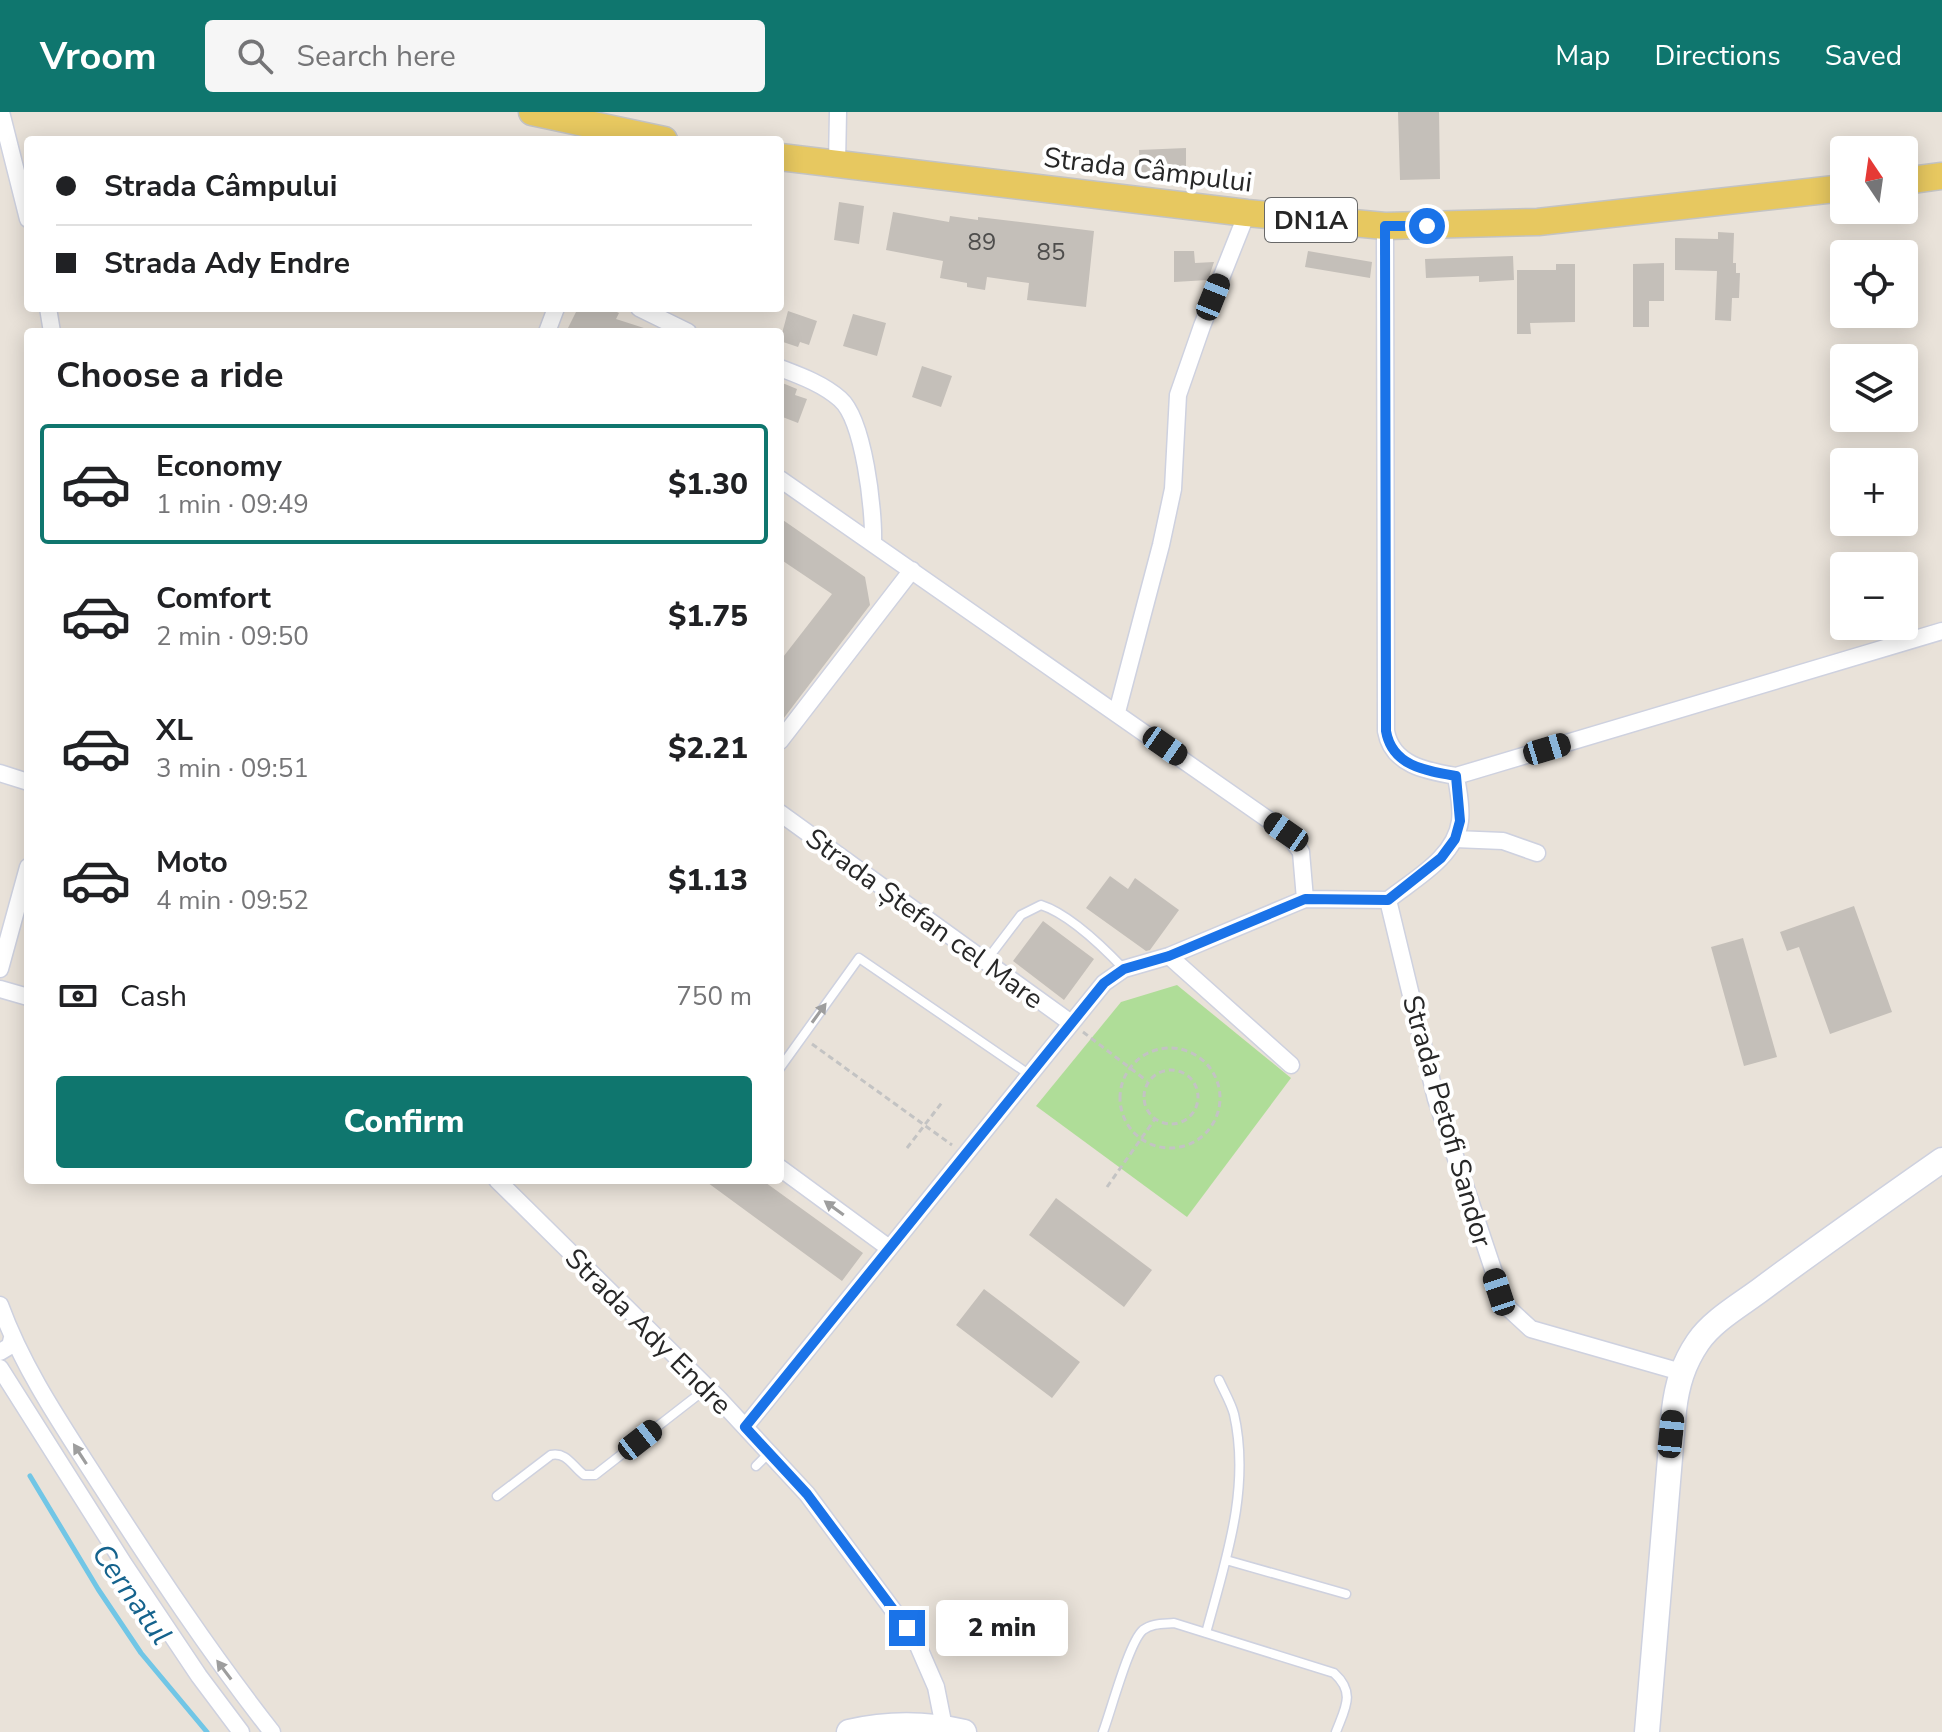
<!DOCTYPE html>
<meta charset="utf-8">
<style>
body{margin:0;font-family:"Nunito Sans",sans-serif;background:#f6f6f6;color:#202124;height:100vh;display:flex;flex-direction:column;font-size:30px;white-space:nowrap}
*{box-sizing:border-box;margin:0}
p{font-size:26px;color:#757577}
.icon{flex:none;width:44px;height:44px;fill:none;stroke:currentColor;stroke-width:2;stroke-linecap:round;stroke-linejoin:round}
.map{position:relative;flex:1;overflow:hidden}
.sheet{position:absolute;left:24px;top:216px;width:760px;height:856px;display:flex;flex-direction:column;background:#fff;border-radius:8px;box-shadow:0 4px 20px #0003}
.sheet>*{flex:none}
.banner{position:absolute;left:24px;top:24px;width:760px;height:176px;border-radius:8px;box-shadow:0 4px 20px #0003;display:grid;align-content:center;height:176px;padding:0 32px;background:#fff}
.needle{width:52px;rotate:347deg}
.tools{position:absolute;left:1830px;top:24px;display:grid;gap:16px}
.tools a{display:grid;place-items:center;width:88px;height:88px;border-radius:8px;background:#fff;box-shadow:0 4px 20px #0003;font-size:40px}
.end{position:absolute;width:36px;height:36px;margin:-18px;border:10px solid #1a73e8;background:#fff;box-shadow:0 0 0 4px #fff}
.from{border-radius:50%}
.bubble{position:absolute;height:56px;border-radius:8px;background:#fff;box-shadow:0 4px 20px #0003;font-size:26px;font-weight:800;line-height:56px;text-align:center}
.car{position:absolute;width:24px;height:48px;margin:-24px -12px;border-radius:10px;box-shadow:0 0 6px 2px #0007;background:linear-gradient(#222 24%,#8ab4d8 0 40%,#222 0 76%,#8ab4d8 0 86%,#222 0)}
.banner b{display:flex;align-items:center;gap:28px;height:76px;font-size:30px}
.banner b+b{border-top:2px solid #e0e0e0}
.banner i{width:20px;height:20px;background:#202124}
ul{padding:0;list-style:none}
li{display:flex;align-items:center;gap:24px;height:120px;margin:0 16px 12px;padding:0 16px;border:4px solid transparent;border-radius:8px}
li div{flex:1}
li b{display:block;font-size:30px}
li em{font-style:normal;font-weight:800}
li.active{border-color:#0f766e}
li>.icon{width:72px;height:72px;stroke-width:1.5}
h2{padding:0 32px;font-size:36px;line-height:96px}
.pay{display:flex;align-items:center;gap:20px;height:88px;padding:0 32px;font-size:30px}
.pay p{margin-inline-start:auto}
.button{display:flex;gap:16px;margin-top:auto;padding:16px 32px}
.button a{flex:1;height:92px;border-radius:8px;background:#0f766e;color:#fff;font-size:32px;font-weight:800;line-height:92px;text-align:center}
header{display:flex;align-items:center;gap:48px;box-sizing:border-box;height:112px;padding:0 40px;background:#0f766e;color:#fff}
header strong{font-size:38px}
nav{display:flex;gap:44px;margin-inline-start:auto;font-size:28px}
.search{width:560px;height:72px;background:#f6f6f6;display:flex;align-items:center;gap:20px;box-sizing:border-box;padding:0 28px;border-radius:8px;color:#757577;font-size:30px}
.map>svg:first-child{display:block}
</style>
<header>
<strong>Vroom</strong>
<div class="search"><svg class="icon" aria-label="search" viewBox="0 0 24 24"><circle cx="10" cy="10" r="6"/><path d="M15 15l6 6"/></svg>Search here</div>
<nav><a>Map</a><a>Directions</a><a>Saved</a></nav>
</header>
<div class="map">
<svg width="1942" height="1620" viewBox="0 0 1942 1620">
<rect width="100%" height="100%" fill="#e9e2d9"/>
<path fill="#afdd98" d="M1177,873L1291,966L1187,1105L1036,994L1121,890Z"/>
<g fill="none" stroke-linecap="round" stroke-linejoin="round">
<path stroke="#71c6e6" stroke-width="5" d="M30,1364L98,1477L141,1541L207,1620"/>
</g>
<path fill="#c4bfb9" d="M1398,0H1439L1440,67L1400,68Z
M1186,36V59L1140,61L1139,38Z
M839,90L864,94L859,132L834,128Z
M893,100L949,110L950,104L978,108V105L1094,119L1086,195L1027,188L1029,171L987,165L985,178L967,175V171L940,166L943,149L886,138Z
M1718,120L1734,121L1733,151H1736V161H1740L1739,186H1732L1731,209L1715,208L1717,159L1675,158V126L1718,127Z
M1174,139H1194L1195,151L1214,150L1208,168L1174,170Z
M1308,139L1372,150L1370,166L1305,155Z
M1513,144L1514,168L1479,170V164L1426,166L1425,147Z
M1664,151V189H1649V215H1633V152Z
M1556,152H1575V210L1530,211L1531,222H1517V158H1556Z
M578,196H609L619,201L616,207L647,217V220H566Z
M788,199L817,209L809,233L800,230L798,235L780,229Z
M853,202L886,211L877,244L843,234Z
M922,254L952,264L941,295L912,285Z
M780,270L797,277L795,283L807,287L798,311L780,304Z
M780,406L865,465L870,493L780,611V549L832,482L780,447Z
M1110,764L1128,777L1135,766L1179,798L1150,838L1146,839L1086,796Z
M1854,794L1892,900L1830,922L1799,835L1787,839L1780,820Z
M1043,809L1094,847L1064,888L1013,849Z
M1743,826L1777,945L1744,954L1711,835Z
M704,1068H762L863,1141L842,1169Z
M1056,1086L1152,1158L1124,1195L1029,1123Z
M984,1177L1080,1250L1052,1286L956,1213Z"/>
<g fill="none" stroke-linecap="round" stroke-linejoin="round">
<g stroke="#ced1df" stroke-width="11">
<path id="service" d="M986,849L1021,803L1041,793C1069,802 1104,836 1124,857
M780,956L859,846L1030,963
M756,1354L769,1341
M497,1384L551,1343C567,1340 572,1354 584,1363H595L707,1276
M1226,1448L1346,1482
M1206,1521C1225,1450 1251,1377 1234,1302C1231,1291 1224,1279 1219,1268
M1103,1620C1111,1599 1129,1530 1143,1518C1152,1511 1163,1512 1174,1511L1334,1561C1356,1581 1345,1596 1336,1620"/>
</g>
<g stroke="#ced1df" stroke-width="19">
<path id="minor" d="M1,0L28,107
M837,52L838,0
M1385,114L1386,619C1392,653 1426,659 1456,664
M48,196L52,220
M639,196L688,220
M547,220L556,196
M780,256C801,264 823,272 840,287C864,308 874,398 873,430
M780,367L1286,720L1301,740L1305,787
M1117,600L1161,433L1173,377L1178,283L1202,214L1247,101
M780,629L912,458
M0,661L28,670
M780,701L1071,911
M1455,727L1503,729L1537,741
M1388,788C1414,767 1455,746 1460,709C1462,694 1458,679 1456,664L1942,519
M1388,788L1436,987L1505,1193L1531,1217L1681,1260
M1169,844L1291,953
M0,857L28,755
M0,877L28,885
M780,1056L889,1136
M497,1068L719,1287L807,1382L916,1529L936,1575L944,1615
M0,1193C24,1259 64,1316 101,1374C155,1458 210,1541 272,1620
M0,1240L10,1234L12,1226
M0,1256L124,1452L199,1564L241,1620
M745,1315L1104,871L1124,857L1169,844L1305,787L1388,788"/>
</g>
<g stroke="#ced1df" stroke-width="27">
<path id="secondary" d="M849,1620C888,1611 925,1611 964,1620
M1647,1620L1674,1298C1677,1273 1683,1252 1698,1230C1713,1208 1742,1192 1763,1176C1822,1132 1882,1090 1942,1048"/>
</g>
<g stroke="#c3c3c3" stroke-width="29">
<path id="primary" d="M532,0L664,28
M780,45L1247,101L1385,114L1538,110L1844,76
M1904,69L1942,64"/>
</g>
<path stroke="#c3c3c3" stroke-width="3" stroke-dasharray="6 4" stroke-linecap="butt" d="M1083,920L1147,969
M812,932L952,1033
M1120 986a50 50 0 1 1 100 0a50 50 0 1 1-100 0Z
M1144 985a27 27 0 1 1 54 0a27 27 0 1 1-54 0Z
M907,1036L943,989
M1107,1075L1155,1007"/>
<use href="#service" stroke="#fff" stroke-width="8"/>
<use href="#minor" stroke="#fff" stroke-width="16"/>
<use href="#secondary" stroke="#fff" stroke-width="24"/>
<use href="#primary" stroke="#e7c860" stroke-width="26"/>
</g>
<defs><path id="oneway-solid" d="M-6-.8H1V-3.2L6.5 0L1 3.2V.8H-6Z" transform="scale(2)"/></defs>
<g fill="#9e9e9e">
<use href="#oneway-solid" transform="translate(819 901) rotate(-54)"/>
<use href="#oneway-solid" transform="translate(834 1096) rotate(-144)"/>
<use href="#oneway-solid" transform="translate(80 1342) rotate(-123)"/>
<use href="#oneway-solid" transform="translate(224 1558) rotate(-127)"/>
</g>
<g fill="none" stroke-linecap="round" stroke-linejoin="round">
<path stroke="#1a73e8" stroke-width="10" d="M907,1516L807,1382L745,1315L1104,871L1124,857L1169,844L1305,787L1388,788L1441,746L1455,727L1460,709L1456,664C1426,659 1392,654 1386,619L1385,114H1427"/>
</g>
<g text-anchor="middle" stroke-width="8" stroke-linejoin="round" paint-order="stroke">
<g font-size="24" fill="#4e4d4c">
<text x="982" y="138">89</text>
<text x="1051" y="148">85</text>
</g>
<rect fill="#fff" stroke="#686868" stroke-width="2" x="1265" y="86" width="92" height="44" rx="6"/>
<g font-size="26" font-weight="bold" fill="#272727">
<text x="1311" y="117">DN1A</text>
</g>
<g font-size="28" fill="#272727" stroke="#fff">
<text transform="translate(1148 57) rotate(7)" y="10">Strada Câmpului</text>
<text transform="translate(925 806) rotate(36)" y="10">Strada Ștefan cel Mare</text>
<text transform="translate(1448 1009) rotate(74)" y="10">Strada Petofi Sandor</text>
<text transform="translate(649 1219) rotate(45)" y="10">Strada Ady Endre</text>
</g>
<g font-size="30" font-style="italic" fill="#15638d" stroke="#fff">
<text transform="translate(132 1482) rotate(55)" y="10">Cernatul</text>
</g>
</g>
</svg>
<div class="tools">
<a><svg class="needle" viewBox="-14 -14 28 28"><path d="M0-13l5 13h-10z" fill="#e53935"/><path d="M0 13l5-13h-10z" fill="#757577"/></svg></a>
<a><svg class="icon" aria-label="locate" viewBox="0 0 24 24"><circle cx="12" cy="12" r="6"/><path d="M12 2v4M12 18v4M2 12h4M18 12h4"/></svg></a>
<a><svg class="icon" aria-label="layers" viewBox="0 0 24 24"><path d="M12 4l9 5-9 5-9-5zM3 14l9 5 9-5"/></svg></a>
<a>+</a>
<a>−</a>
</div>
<i class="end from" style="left:1427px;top:114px"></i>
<i class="end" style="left:907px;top:1516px"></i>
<div class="bubble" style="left:936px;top:1488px;width:132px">2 min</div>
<i class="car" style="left:1213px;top:185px;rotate:22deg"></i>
<i class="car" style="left:1165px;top:634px;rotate:125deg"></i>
<i class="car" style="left:1547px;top:637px;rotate:73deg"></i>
<i class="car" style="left:1286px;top:720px;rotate:305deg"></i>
<i class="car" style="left:1499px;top:1180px;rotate:342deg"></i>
<i class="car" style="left:1671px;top:1322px;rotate:6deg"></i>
<i class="car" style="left:640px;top:1328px;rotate:52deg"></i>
<div class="banner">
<b><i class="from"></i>Strada Câmpului</b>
<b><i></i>Strada Ady Endre</b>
</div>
<section class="sheet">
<h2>Choose a ride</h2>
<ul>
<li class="active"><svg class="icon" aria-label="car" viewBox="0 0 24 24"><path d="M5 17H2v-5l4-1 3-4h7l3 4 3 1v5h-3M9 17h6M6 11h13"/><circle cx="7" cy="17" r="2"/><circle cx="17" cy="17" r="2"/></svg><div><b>Economy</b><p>1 min · 09:49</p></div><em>$1.30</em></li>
<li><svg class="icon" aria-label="car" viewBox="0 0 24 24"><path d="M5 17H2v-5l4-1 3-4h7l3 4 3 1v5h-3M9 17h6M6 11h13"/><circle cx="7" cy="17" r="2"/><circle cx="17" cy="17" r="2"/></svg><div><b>Comfort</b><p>2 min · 09:50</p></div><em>$1.75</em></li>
<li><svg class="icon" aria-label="car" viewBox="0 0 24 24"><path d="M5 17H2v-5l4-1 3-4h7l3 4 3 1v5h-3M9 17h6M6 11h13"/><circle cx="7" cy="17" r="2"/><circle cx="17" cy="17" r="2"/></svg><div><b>XL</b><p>3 min · 09:51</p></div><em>$2.21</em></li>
<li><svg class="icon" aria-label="car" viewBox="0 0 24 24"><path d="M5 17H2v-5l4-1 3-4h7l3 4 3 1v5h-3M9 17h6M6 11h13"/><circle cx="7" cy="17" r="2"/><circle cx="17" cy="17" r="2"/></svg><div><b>Moto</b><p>4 min · 09:52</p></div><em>$1.13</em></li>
</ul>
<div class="pay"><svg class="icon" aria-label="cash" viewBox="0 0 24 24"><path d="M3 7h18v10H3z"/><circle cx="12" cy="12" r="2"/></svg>Cash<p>750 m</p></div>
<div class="button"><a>Confirm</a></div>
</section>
</div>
